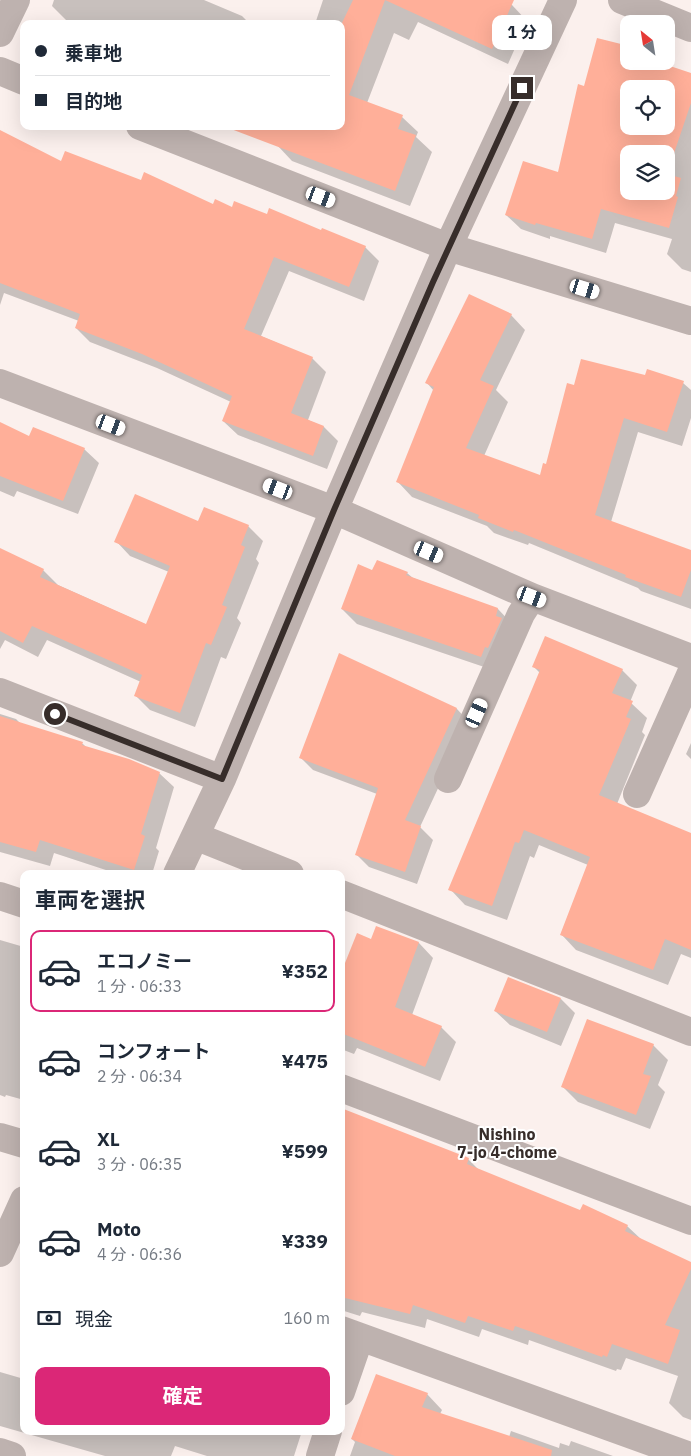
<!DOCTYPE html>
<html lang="ja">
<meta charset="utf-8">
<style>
body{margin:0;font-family:"IBM Plex Sans","Noto Sans JP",sans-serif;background:#f6f6f7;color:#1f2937;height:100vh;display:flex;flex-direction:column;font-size:19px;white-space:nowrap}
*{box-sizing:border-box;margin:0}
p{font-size:16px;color:#747a83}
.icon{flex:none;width:28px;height:28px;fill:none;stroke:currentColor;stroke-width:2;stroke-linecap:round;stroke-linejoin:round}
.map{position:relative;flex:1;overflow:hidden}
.drawer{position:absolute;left:20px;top:870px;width:325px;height:565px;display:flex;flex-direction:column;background:#fff;border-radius:10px;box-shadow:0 5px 20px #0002}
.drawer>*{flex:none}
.top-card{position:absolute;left:20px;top:20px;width:325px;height:110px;border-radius:10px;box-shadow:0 5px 20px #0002;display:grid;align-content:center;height:110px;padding:0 15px;background:#fff}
.needle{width:32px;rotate:330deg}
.tools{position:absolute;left:620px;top:15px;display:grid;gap:10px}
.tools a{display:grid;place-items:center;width:55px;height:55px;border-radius:10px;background:#fff;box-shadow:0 5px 20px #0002;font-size:25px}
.end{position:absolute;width:22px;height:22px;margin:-11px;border:6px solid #372d2a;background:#fff;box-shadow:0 0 0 2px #fff}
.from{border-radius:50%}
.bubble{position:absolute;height:35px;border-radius:10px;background:#fff;box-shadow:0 5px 20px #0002;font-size:16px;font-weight:700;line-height:35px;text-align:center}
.car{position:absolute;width:15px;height:30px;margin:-15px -8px;border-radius:6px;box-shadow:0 0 4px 1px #0007;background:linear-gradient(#fff 24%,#345 0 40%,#fff 0 76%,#345 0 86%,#fff 0)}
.top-card b{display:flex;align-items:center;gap:18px;height:48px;font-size:19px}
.top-card b+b{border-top:1px solid #e0e1e3}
.top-card i{width:12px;height:12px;background:#1f2937}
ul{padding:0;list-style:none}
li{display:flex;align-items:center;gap:15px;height:82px;margin:0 10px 8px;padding:0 5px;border:2px solid transparent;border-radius:10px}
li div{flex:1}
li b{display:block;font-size:19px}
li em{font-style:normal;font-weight:700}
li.on{border-color:#db2777}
li>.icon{width:45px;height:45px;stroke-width:1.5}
h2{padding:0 15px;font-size:22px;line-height:60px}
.pay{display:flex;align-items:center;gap:12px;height:55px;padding:0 15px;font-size:19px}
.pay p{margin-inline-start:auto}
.primary-button{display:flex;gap:10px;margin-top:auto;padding:10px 15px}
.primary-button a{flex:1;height:58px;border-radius:10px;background:#db2777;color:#fff;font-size:20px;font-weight:700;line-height:58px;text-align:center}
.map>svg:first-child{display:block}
</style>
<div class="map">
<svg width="691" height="1456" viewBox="0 0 691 1456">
<rect width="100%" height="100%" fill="#fbf0ed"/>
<path fill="#0003" fill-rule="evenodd" d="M54,0H204L242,16L250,24H72L68,22L52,6Z
M323,0H500L512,5L527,21L508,64L418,22L409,40L394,33L367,103L402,117L418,132L416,137L432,152L410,206L292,161L277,145L341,126V24H315Z
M629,61H658L662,65L691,74V272L682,269L667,254L672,239L615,223L606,253L550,236V239L521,229L506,215L559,174L584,87ZM629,89H666V126H629ZM629,154H666V191H629Z
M0,143L61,163L141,181L213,206L268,216L322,232L365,247L379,261L364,301L289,271L261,336L312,358L326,372L308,420L324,427L338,441L327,469L238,435L223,421L231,402L157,368L90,342L76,328L79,321L4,293L0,305Z
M511,315L525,330L496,390L508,402L484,456L541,477L547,466L575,386L645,377L683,383L691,390V418L682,446L638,432L611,522L691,551V609L641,591L638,588L529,543L528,545L494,533L487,526L412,497L398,482L434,391L427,383Z
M0,424L30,438L84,449L99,463L78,514L17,491L14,497L0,491Z
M199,523L248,526L263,541L256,559L259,563L237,618L241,623L226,659L221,657L195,727L150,710L136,696L141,682L47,640L38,657L5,640L0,649V549L43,570L58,585L147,625L169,572L130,556L116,541Z
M373,571L407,573L413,578L498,609L512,624L496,671L357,624L342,609Z
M340,655L457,709L469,722L420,827L433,840L417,884L369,867L356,854L377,794L313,770L301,758Z
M534,667L622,670L637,685L630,702L647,718L642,732L645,735L617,804L691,834V958L681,954L668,985L576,950L561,934L588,865L539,845L534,858L530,856L507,920L465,905L450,889L541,674Z
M0,714L16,719L21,724L83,744L87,748L159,773L174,787L156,848L159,851L152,874H118L54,853L50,866L0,852Z
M691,743V759L686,754Z
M377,928L419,943L433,958L412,1015L441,1027L456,1042L440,1081L357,1048L354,1054L341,1049V976L372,940Z
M0,940L24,947V1100L6,1095L5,1097L0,1095Z
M561,999L575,1013L561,1046L510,1025L495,1011Z
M653,1045L668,1060L658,1085L665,1092L650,1129L578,1102L563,1087Z
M468,1159L480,1171L581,1212L627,1226L642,1240L691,1263V1420L683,1417L669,1403L678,1376L626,1358L621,1370L617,1369L616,1371L529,1340L528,1345L482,1329L479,1337L427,1319L425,1328L362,1312L360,1316L341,1310V1180Z
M0,1372L24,1379V1431H302L294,1456H207L175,1446L171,1456H105L0,1426Z
M427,1394L442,1410L440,1414L509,1437L511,1431L559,1448L560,1443L569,1446L571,1441L613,1456H350L355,1442L352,1439Z"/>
<path fill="#ffaf99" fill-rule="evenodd" d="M353,0H385L349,95L403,115L398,129L416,135L395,191L231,129L232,126H341V25Z
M385,0H514L492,49Z
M597,38L629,46V61H655L691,73V103L667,174L681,178L676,196L678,197L669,228L601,209L592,239L536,223L535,225L505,215L523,161L558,172L578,84L584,86ZM629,89H666V126H629ZM629,154H666V191H629Z
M0,130L61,161L65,151L141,180L144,172L213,204L215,199L232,207L234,201L267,214L269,208L321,230L322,228L366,246L349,287L274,257L244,329L313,357L291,413L324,426L313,456L222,421L232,396L142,354L75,328L80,314L0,283Z
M469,294L512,314L480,380L494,386L466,448L540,475L543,463L546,464L567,383L574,385L581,359L645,375L647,369L684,381L667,432L624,418L595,515L691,550V570L681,597L625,577L626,575L514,530L513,532L478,518L479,515L396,482L434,387L425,383Z
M0,422L29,436L33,427L85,448L63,501L0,476Z
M135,494L198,521L204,507L249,525L241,545L245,547L222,605L227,607L211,645L206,643L180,713L134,696L142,675L32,626L23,643L0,631V548L44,569L40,577L146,624L170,566L114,542Z
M377,560L408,572L406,575L498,608L496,616L502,618L488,648L485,647L481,657L341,609L358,564L372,570Z
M545,636L623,669L612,693L633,701L626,717L631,719L599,795L691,833V950L665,939L653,970L560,935L590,857L524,830L519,843L515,842L492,906L448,890L540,670L532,667Z
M339,653L457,708L405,820L421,826L405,872L355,855L378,788L299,758Z
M0,716L83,742L82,745L129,759L160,772L141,834L145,836L134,870L40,840L36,852L0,842Z
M376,926L419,942L395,1007L442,1026L425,1067L341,1033V973L357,933L371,939Z
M508,977L561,998L547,1032L494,1011Z
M587,1019L654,1044L643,1074L651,1076L636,1115L561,1087Z
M341,1108L469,1158L467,1164L580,1210L583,1204L628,1225L625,1231L691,1262V1269L665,1325L680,1330L668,1364L612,1344L607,1357L603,1355L602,1357L515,1326L513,1331L468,1316L465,1323L413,1305L410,1314L341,1297Z
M376,1374L428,1393L422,1407L552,1450L551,1456H395L351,1439Z"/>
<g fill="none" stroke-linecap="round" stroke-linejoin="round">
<path stroke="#beb2af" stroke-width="28" d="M622,0L691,28
M0,33L16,0
M0,71L24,81
M140,126L448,247L691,321
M0,383L334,510L532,597L691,658
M0,692L222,779
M448,779L521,614L532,597
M637,794L691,673
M195,836L290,874
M177,874L222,779L334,510L448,247L563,0
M341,894L691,1032
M0,896L24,904
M341,1088L691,1221
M0,1137L24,1144
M0,1253L24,1200
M341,1330L690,1456
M341,1392L360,1337
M0,1452L12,1456
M320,1456L328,1431"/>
</g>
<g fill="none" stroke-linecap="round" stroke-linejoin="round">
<path stroke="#372d2a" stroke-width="6" d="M55,714L222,779L334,510L433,282L522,88"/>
</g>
<g text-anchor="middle" stroke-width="4" stroke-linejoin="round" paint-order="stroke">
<g font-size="16" font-weight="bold" fill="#372d2a" stroke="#fff">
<text x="507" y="1140">Nishino<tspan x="507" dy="18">7-jo 4-chome</tspan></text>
</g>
</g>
</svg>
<div class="tools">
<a><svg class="needle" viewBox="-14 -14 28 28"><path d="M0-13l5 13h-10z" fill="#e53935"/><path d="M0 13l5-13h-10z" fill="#747a83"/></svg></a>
<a><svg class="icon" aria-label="locate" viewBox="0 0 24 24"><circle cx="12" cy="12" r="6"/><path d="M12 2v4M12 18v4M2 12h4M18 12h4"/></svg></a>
<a><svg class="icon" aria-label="layers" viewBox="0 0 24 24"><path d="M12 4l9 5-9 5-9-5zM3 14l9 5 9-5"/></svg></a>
</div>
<i class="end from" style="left:55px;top:714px"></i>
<i class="end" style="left:522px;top:88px"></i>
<div class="bubble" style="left:492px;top:15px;width:60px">1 分</div>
<i class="car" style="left:321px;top:197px;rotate:111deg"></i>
<i class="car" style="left:585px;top:289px;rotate:107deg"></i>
<i class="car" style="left:111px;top:425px;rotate:111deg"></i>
<i class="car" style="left:278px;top:489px;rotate:291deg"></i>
<i class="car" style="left:429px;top:552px;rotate:113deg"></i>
<i class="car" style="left:532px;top:597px;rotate:111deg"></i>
<i class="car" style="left:477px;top:713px;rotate:24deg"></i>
<div class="top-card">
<b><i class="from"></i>乗車地</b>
<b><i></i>目的地</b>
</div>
<section class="drawer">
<h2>車両を選択</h2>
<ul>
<li class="on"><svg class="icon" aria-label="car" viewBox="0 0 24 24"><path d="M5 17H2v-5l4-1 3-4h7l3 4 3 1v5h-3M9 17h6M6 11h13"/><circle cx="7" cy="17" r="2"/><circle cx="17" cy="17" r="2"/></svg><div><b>エコノミー</b><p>1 分 · 06:33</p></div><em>¥352</em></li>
<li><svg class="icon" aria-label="car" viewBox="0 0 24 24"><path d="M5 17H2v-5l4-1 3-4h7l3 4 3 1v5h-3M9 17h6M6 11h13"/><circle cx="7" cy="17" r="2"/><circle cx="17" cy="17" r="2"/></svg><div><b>コンフォート</b><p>2 分 · 06:34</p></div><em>¥475</em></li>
<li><svg class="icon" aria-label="car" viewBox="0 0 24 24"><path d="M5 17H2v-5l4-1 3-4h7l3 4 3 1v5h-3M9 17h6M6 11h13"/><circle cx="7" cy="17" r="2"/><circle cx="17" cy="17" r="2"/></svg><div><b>XL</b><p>3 分 · 06:35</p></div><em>¥599</em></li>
<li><svg class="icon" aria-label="car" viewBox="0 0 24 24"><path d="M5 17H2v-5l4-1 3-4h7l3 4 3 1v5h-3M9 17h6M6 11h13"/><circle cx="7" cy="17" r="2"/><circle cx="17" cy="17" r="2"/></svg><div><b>Moto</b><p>4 分 · 06:36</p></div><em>¥339</em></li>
</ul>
<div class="pay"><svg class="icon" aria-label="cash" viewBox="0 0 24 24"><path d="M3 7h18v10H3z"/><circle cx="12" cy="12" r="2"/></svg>現金<p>160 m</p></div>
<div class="primary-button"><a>確定</a></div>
</section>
</div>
